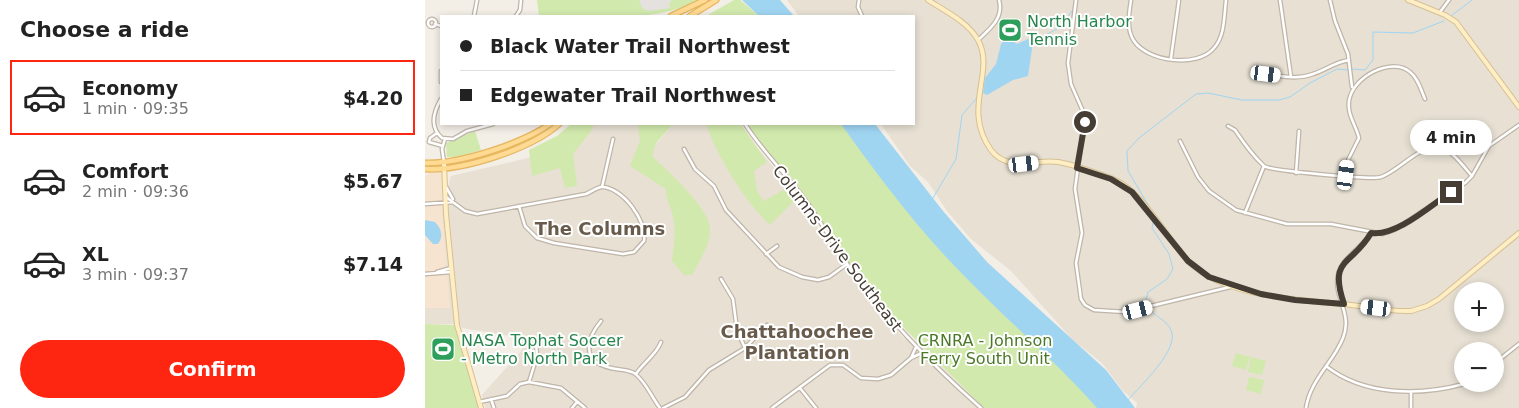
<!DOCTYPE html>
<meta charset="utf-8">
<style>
body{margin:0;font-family:"DejaVu Sans",sans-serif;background:#f2f2f2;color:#222;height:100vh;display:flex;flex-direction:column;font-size:19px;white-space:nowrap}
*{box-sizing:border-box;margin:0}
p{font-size:16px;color:#767676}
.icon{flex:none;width:28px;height:28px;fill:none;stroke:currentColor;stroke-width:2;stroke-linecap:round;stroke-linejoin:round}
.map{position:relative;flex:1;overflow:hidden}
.sheet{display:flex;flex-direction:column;background:#fff;width:425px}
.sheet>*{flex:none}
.guide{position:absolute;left:15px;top:15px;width:475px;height:110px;border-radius:0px;box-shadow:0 2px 8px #0003;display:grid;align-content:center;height:110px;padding:0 20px;background:#fff}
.fabs{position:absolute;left:1029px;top:282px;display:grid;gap:10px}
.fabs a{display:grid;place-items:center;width:50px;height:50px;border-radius:50%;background:#fff;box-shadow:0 2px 8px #0003;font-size:25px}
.end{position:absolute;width:22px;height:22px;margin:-11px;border:6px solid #463e35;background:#fff;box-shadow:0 0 0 2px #fff}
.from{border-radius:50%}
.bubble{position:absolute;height:35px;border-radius:18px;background:#fff;box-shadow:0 2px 8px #0003;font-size:16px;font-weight:700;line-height:35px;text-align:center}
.car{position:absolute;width:15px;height:30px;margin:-15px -8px;border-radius:6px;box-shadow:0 0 4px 1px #0007;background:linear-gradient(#fff 24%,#345 0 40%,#fff 0 76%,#345 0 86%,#fff 0)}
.guide b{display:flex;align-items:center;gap:18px;height:48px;font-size:19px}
.guide b+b{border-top:1px solid #e0e0e0}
.guide i{width:12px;height:12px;background:#222}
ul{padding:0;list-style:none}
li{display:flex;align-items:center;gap:15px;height:75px;margin:0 10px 8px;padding:0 10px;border:2px solid transparent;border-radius:0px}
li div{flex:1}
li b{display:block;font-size:19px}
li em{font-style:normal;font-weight:700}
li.on{border-color:#ff2611}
li>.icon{width:45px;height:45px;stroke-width:1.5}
h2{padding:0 20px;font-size:22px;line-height:60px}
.primary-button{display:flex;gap:10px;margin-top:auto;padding:10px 20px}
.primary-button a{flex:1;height:58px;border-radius:30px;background:#ff2611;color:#fff;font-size:20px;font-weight:700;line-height:58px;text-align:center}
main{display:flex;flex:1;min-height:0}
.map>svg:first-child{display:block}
</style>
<main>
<section class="sheet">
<h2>Choose a ride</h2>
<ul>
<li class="on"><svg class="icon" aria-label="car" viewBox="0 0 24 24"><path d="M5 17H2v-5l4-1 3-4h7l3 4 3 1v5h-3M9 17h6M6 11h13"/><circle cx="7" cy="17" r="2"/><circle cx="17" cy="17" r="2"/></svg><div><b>Economy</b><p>1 min · 09:35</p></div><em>$4.20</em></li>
<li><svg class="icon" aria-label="car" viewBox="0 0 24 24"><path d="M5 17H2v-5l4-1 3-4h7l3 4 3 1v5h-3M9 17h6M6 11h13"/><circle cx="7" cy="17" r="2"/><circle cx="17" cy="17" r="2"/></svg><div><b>Comfort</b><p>2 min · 09:36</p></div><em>$5.67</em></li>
<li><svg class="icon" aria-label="car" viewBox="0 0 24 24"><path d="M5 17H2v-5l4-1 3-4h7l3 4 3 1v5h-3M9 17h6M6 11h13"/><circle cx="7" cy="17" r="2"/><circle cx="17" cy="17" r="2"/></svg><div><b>XL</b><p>3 min · 09:37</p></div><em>$7.14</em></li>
</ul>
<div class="primary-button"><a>Confirm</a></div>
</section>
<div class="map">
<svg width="1094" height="408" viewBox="0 0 1094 408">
<rect width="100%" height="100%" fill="#f3eee6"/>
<path fill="#e7e0d3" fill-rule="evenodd" d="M362,0H1094V408H711L712,403L698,391L677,363L648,340L586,271L546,239L522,211L503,182L485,166L456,124H489V16H374ZM1038,291H1070V324H1038ZM1038,351H1070V384H1038Z
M160,124H227L232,143L248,124H312L356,176L401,240L478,338L493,343L559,408H60L57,395L97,350L98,344L91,337L37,328L34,324H0V206L17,207L26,176L107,157Z"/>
<path fill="#f6e4d0" d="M5,173H15L17,175V207L25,308H0V175Z"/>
<path fill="#d1e9ad" d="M112,0H272C234,24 159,16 114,16Z
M309,0H315L334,16H281Z
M146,124H169L166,131L148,154L152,186L140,188L135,168L107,176L104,150L132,136Z
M213,124H248L231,143L227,156C242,171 283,206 285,228C286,245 274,261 267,275H259L247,261C249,245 251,231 248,216C246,206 240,199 241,189L205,166L215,141Z
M281,124H316L342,162L329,171L332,191L339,201L360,189L370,200L345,225C320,202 292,156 281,124Z
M322,124H423L680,408H559L465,314L433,276L371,183L340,149Z
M50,131L56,150L33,157H22L21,143Z
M0,324L29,325L54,408H0Z
M811,353L825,357L821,370L807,366Z
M826,357L841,361L837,375L823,372Z
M824,377L839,380L836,394L821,390Z"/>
<path fill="#e4e1de" d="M216,0H246V2L244,3L245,8L224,11L218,9L214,1Z"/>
<path fill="#a0d5f2" d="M317,0H355L369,16H334Z
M581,37L592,44L603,39L608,42L603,76L588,80L562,95L558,93L560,78L571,64L576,44Z
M416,124H450L518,211L562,262L681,370L710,408H672C625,355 570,310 522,258C482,215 449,170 416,124Z
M0,220L10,222C16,228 19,236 13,244H8L0,235Z"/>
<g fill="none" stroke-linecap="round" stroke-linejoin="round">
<path stroke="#a0d5f2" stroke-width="1" d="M1026,16L1047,0
M608,42L637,26L649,8
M927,69L940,70L948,60V32L988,33L1019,21
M508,198L531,159L537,115L551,99
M728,213L703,171L702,151L714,138L771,94L783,93L817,100H854L865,97L885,83L912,69L923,70
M723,306L721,300L723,292L742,279L748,269L744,254L727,228L729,219
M703,400C716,385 755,349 746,330C742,321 733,318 726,311"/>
<g stroke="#bfb5a8" stroke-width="5">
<path id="street" d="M434,0L433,7L437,16
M651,0L643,63L646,84L660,116L650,189L657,233L651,263L656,299L660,305L669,310L701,312L805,287
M706,0C704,14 701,29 709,41C723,62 773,68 789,48C800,36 799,16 801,0
M855,0L866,77
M905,0L910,21L923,54L927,87
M1015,12L1024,0
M49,16L52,0
M91,16L95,10L96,0
M3 23a4 4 0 1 1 8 0a4 4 0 1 1-8 0Z
M10,24L16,26
M553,40C565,29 579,18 574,0
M746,58L754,0
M16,71V82
M841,74C857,76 872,80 888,74C901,70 910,62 924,60
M16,99C9,111 4,127 17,138L28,139L42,131L68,124
M320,124C337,151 360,173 379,198C395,220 408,244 423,265C462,319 507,365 556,408
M803,126L810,130C818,142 828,156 839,166C845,171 949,180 956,177C973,171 994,146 1012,147C1026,148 1038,166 1047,176
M12,133L5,138L4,142L18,146
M755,141L773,177L784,191L811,210L862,224H906L958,234L969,230L1040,183L1047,176L1064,146L1094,125
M259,149L270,169L289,186L301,210L354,267L377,277L393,280L404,277L422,264
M19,162L17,149L20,139
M871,173L874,131
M921,175L923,160L934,138C931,125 922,115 924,101C927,77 967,56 985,72C993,78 996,90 1000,99
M21,187L28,199
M177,187L188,139
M21,197L40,211L52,214L161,194C166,192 171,188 176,187C197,186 223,222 219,241L209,252L198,254L129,243L112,238L100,226L94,206
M0,204L28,202
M820,213L839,166
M341,254L352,246
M12,272L26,268
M0,274L26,272
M296,279L308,299L312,330L320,348
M176,321C161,339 156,362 186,368C194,370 202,369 209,373C220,380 227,398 235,408
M486,358L491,347
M1070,363L1094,344
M901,366C939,396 994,396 1039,384
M211,374C218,363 232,354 236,342
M104,382L112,356L111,343
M375,388L391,408
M66,399L69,408
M54,402L82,396L95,384L104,382L136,388L160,408
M147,408L152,402
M238,408L260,397L284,370L320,348L342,325
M347,408L405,365H418L436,378L453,379L466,375L486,358L497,353
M881,408C885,380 908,363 918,338C928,313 908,297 913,275C917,257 937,248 946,233
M986,408V392"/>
</g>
<g stroke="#d5c094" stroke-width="6">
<path id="secondary" d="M503,0C520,11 543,22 553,40C571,72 536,108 566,150C582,172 611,159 633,162C651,165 671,173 688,179C718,191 741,238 764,262C798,296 872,300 918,304C940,306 963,312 986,311L1002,306L1014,299L1094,233
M983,0L1020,15L1031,22L1094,107
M19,163L21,214L32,325L56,408"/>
</g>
<g stroke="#e6b660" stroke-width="7">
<path id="primary" d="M246,16L280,0
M265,16L291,0
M0,163C35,164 96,144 125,124
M0,169C38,171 106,149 134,124"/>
</g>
<use href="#street" stroke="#fff" stroke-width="2.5"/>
<use href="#secondary" stroke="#ffedc4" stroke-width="4"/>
<use href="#primary" stroke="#ffda93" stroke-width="4.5"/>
</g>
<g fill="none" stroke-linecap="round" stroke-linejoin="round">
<path stroke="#463e35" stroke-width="6" d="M660,122L652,168L686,179L707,192L763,261L784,277L836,294L870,300L919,304C903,257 927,266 946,233C971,237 1005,206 1026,192"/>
</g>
<defs>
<g id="stadium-square" transform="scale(1.25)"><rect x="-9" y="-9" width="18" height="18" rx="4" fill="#2e9e5b" stroke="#fff"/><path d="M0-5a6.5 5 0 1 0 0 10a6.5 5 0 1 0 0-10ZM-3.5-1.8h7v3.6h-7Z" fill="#fff"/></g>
</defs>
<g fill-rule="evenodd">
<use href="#stadium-square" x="585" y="30"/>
<use href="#stadium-square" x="18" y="349"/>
</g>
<g text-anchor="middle" stroke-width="4" stroke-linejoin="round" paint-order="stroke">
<g font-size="16" fill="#27864d" stroke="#fff" text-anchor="start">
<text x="602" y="27">North Harbor<tspan x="602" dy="18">Tennis</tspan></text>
<text x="36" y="346">NASA Tophat Soccer<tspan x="36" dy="18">- Metro North Park</tspan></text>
</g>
<g font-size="16" fill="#463e35" stroke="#fff">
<text transform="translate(413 248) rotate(53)" y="6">Columns Drive Southeast</text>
</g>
<g font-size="16" fill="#4b7927" stroke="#fff">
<text x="560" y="346">CRNRA - Johnson<tspan x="560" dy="18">Ferry South Unit</tspan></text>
</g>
<g font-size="18" font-weight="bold" fill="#695b4c" stroke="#fff">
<text x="175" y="235">The Columns</text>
<text x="372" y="338">Chattahoochee<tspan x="372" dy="21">Plantation</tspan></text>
</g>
</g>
</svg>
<div class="fabs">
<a>+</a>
<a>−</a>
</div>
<i class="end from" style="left:660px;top:122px"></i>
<i class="end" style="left:1026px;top:192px"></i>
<div class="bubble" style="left:985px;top:120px;width:82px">4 min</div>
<i class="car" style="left:841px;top:74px;rotate:97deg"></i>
<i class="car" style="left:599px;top:164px;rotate:83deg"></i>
<i class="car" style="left:921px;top:175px;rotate:8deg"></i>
<i class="car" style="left:951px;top:308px;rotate:277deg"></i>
<i class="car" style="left:713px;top:310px;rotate:76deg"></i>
<div class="guide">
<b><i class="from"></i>Black Water Trail Northwest</b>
<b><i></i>Edgewater Trail Northwest</b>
</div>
</div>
</main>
